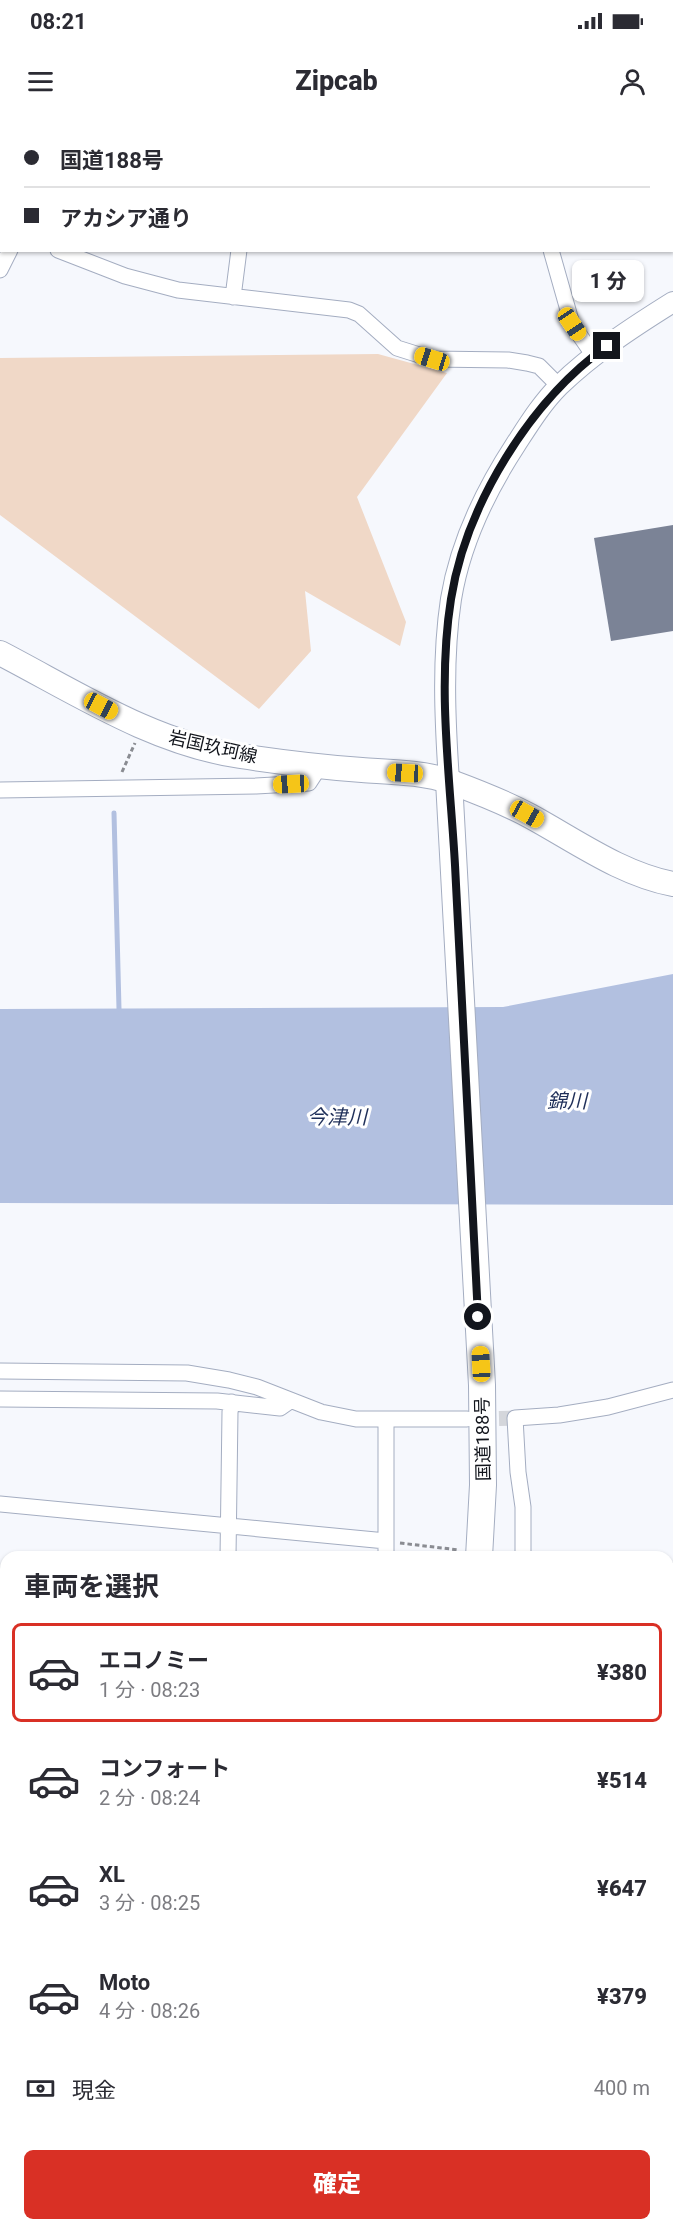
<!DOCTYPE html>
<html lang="ja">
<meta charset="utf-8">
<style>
body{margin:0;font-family:Roboto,"Noto Sans JP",sans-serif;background:#f2f2f3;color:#2b2b33;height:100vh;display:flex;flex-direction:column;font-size:22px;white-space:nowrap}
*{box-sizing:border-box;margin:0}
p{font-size:20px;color:#7c7c81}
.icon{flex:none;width:33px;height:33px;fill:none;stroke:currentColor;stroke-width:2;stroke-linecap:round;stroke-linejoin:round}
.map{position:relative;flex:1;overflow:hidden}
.sheet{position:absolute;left:0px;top:1431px;width:674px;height:680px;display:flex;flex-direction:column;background:#fff;border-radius:18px 18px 0 0;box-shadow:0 2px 4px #0004}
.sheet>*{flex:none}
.banner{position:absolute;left:0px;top:0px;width:674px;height:132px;box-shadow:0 2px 4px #0004;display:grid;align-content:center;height:132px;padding:0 24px;background:#fff}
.end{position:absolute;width:27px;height:27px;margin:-14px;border:8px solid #12151c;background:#fff;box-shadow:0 0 0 3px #fff}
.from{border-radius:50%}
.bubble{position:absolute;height:42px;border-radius:9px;background:#fff;box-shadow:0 2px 4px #0004;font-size:20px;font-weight:800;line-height:42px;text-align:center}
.car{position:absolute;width:18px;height:36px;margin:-18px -9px;border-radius:8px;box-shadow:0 0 4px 2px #0007;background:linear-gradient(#f5c518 24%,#345 0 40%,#f5c518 0 76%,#345 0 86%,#f5c518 0)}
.banner b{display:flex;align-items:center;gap:21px;height:57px;font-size:22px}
.banner b+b{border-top:2px solid #e1e1e2}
.banner i{width:15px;height:15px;background:#2b2b33}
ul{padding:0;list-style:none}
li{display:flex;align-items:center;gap:18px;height:99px;margin:0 12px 9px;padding:0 12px;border:3px solid transparent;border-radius:9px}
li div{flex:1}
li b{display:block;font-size:22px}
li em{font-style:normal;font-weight:800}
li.active{border-color:#d93025}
li>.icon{width:54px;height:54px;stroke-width:1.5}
h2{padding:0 24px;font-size:27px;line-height:72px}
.pay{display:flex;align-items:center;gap:15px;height:66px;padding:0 24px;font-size:22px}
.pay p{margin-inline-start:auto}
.action{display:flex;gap:12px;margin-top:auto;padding:12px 24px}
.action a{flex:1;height:69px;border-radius:9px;background:#d93025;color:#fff;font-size:24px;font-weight:800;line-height:69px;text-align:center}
.status{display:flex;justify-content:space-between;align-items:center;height:42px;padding:0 30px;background:#fff;direction:ltr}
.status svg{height:16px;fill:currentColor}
header{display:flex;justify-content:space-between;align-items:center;height:78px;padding:0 24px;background:#fff;font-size:27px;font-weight:800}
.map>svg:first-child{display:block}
</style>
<div class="status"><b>08:21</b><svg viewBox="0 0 49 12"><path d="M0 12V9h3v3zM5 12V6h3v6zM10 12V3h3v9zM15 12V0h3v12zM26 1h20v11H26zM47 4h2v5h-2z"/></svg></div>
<header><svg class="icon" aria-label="menu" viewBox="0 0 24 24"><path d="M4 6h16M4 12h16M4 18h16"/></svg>Zipcab<svg class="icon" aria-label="person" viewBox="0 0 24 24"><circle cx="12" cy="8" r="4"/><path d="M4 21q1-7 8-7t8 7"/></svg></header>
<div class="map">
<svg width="673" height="2110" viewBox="0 0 673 2110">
<rect width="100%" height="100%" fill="#f6f8fd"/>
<path fill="#f0d8c7" d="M378,234L447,253L357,377L406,502L400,526L305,471L311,531L259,589L0,395V238Z"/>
<path fill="#b2c0e0" d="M673,854V1085L0,1083V889L503,887Z"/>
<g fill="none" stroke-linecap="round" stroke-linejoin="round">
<path stroke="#b2c0e0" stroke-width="5" d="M114,693L119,889"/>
</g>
<path fill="#7b8396" d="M673,405V511L611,521L594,418Z"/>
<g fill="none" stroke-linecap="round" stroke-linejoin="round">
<path stroke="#d4d6db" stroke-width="15" stroke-dasharray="15 8" stroke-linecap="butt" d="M476,1299L515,1298"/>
<g stroke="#a4adc1" stroke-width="17">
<path id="minor" d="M154,0L158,2
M240,0V2
M529,0L530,2
M41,2L42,0
M0,23H2
M0,98L2,95
M58,130L125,156L178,170L349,190L359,194L397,228L432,239L508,240L527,243L539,246L559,266
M551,130L572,204L594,236
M0,150L10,130
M233,177L239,130
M0,670L256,666L309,663L320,646
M0,1251L187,1253L229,1260L257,1267L321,1292L356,1299H467
M0,1279L217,1281L280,1288L290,1281
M0,1384L386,1421
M228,1437L230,1292L232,1282
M386,1437V1301
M523,1437V1387L518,1352L515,1298L559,1295L608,1287L673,1270
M668,1451H673
M668,1576L673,1578
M668,1643L673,1637
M668,1656V1713
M668,1850L673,1851
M0,1920L6,1923
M641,2104L654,2110"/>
</g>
<g stroke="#a4adc1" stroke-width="22">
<path id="tertiary" d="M449,661C445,601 442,539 451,479C460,424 486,370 516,324C529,304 542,283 559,266C593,233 633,207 673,182
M0,1515L6,1516
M668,1608H673"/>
</g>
<g stroke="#a4adc1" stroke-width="26">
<path id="primary" d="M0,533C77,573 153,623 240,636C280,642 321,647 362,650C392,652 423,652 451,662C478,672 506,683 530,696C576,721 621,754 673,764"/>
</g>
<g stroke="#a4adc1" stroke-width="28">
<path id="trunk" d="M449,661L482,1265L483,1365L479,1437
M299,2110L301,2104"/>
</g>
<path stroke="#8a8c92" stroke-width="3" stroke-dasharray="4.5 3" stroke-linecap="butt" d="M122,652L135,623
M400,1423L459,1430
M0,1669L6,1670"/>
<use href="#minor" stroke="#fff" stroke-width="15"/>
<use href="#tertiary" stroke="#fff" stroke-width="20"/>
<use href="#primary" stroke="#fff" stroke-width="24"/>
<use href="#trunk" stroke="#fff" stroke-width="26"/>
</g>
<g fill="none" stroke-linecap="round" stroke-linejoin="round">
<path stroke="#12151c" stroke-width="8" d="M478,1197C471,1047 463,896 455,745C450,657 437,567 451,479C466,385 530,281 607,226"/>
</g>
<g text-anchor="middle" stroke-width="6" stroke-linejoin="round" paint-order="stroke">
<g font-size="18" fill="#12151c" stroke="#fff">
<text transform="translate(213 627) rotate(13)" y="6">岩国玖珂線</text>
<text transform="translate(483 1319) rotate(-91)" y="6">国道188号</text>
</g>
<g font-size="20" font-style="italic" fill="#1f2f59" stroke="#fff">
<text x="567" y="988">錦川</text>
<text x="337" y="1004">今津川</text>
</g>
</g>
</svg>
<i class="end from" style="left:478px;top:1197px"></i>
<i class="end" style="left:607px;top:226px"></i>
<div class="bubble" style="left:572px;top:140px;width:72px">1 分</div>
<i class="car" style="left:572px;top:204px;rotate:146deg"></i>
<i class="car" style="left:432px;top:239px;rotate:287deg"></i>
<i class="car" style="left:101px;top:586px;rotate:118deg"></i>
<i class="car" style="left:405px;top:653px;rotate:273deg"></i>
<i class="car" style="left:291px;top:664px;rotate:267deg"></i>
<i class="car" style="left:527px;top:694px;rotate:119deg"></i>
<i class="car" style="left:481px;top:1244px;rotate:357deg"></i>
<div class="banner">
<b><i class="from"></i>国道188号</b>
<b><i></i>アカシア通り</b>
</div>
<section class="sheet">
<h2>車両を選択</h2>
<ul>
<li class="active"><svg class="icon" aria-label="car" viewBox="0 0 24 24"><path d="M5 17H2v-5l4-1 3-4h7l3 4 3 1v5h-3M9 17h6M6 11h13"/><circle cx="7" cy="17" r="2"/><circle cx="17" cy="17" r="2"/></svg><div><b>エコノミー</b><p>1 分 · 08:23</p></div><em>¥380</em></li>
<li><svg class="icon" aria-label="car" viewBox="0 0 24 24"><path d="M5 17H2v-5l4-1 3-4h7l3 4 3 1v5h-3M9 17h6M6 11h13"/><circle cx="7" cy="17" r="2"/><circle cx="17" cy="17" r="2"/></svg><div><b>コンフォート</b><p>2 分 · 08:24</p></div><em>¥514</em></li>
<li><svg class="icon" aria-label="car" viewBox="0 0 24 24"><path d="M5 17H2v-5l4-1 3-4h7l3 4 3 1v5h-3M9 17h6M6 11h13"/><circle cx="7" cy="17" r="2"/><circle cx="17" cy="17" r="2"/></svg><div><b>XL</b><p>3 分 · 08:25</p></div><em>¥647</em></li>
<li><svg class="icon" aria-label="car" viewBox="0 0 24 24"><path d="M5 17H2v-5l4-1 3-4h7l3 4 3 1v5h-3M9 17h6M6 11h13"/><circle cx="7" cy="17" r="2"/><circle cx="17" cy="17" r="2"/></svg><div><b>Moto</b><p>4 分 · 08:26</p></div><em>¥379</em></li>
</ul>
<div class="pay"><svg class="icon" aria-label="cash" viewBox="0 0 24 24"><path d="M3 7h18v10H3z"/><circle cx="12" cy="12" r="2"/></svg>現金<p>400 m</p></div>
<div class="action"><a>確定</a></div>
</section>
</div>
